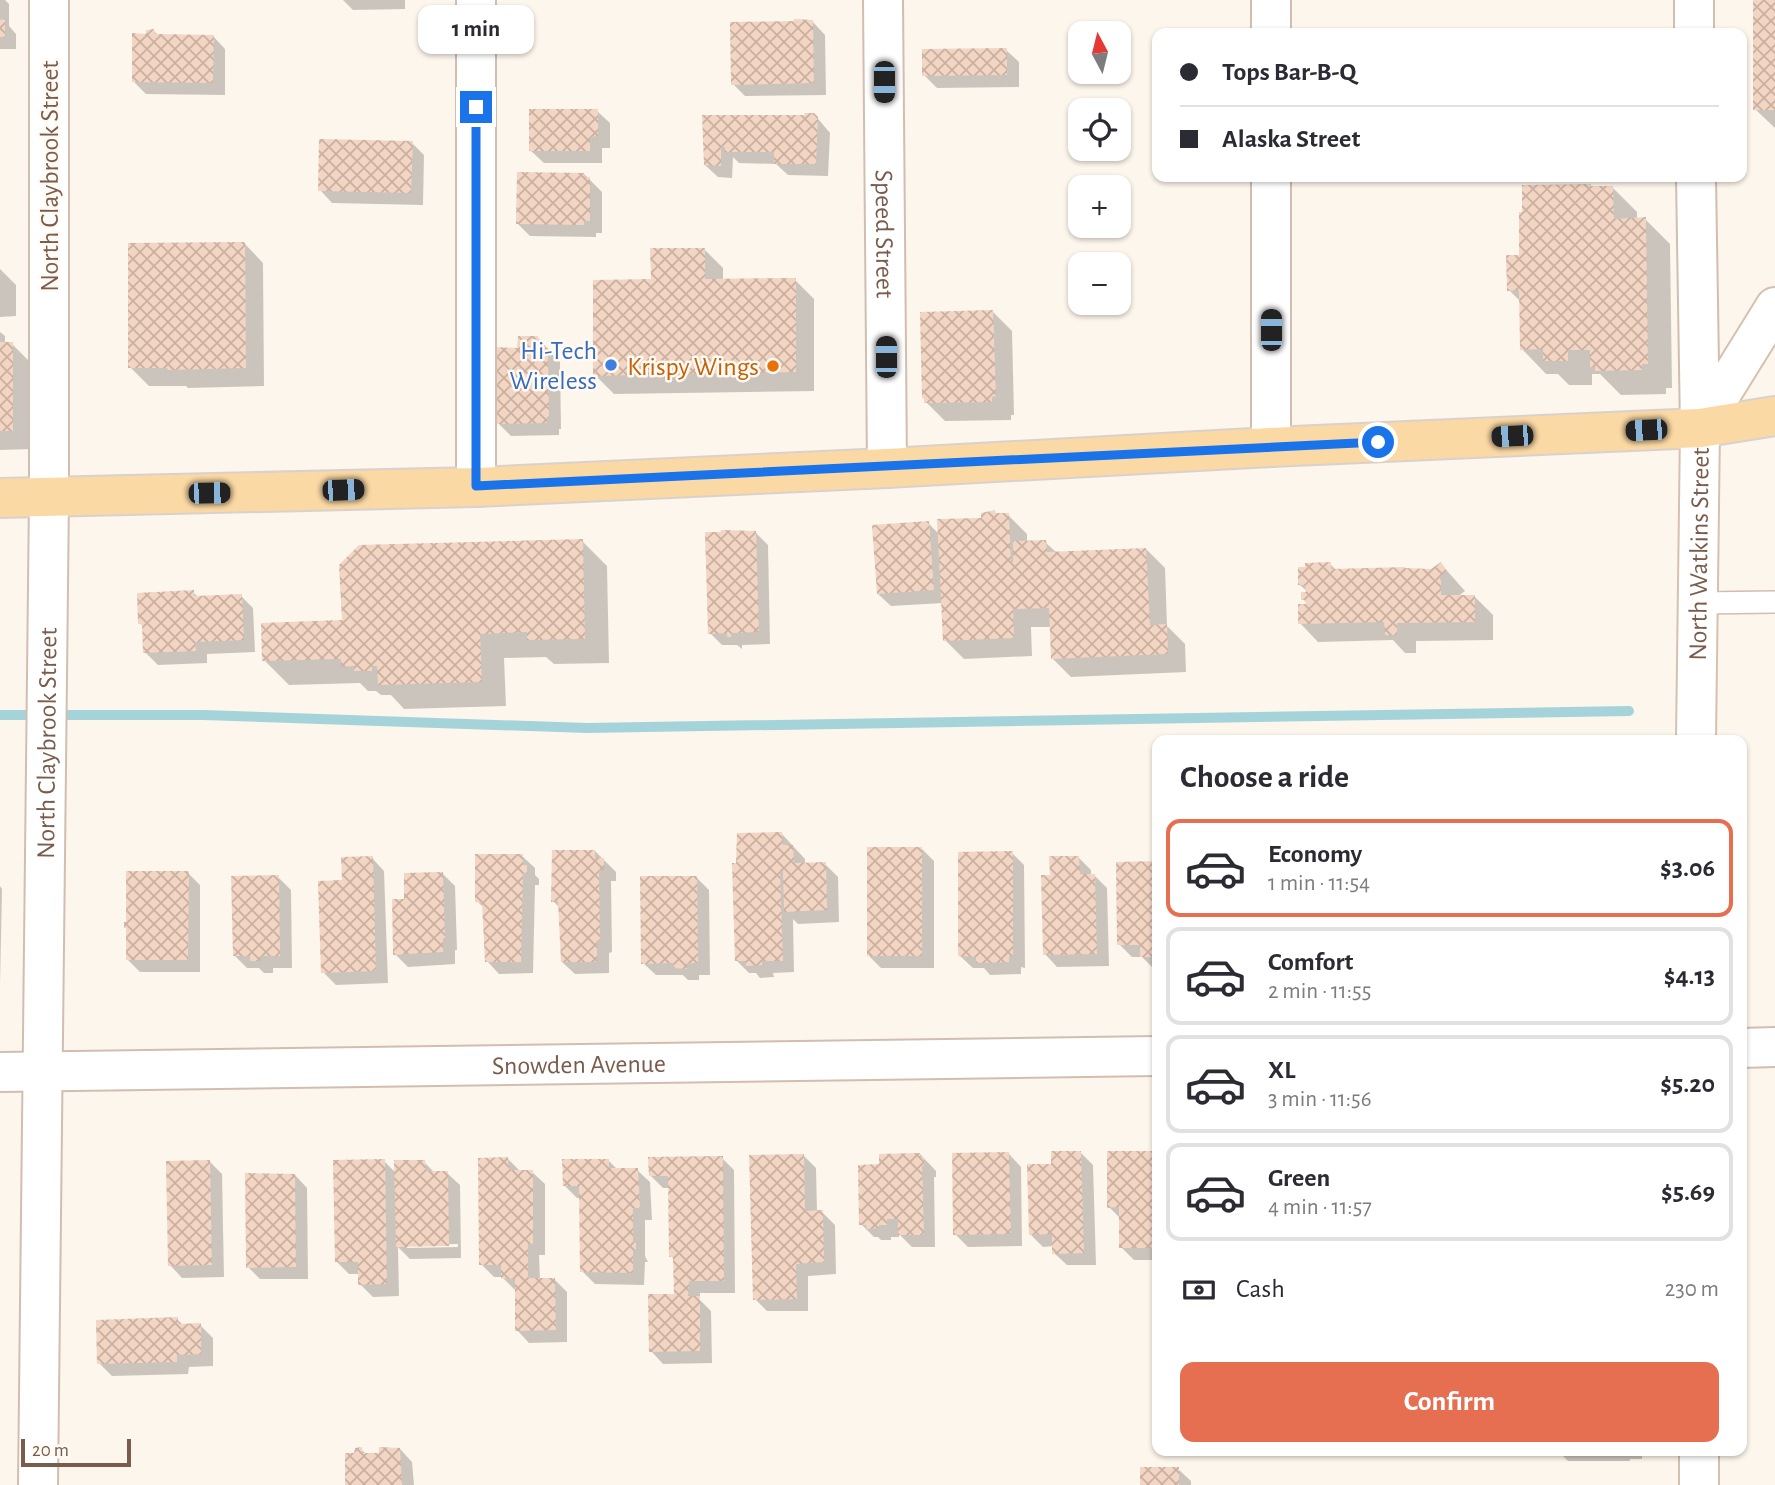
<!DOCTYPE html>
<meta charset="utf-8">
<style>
body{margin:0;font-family:"Alegreya Sans",sans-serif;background:#f7f7f7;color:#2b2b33;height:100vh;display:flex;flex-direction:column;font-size:26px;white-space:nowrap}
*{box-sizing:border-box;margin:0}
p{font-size:23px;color:#7c7c81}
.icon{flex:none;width:38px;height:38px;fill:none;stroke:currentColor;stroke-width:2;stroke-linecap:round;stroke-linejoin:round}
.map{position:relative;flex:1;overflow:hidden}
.details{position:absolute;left:1152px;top:735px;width:595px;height:721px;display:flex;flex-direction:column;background:#fff;border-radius:14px;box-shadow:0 2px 5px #0004}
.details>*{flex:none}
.guide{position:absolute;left:1152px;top:28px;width:595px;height:154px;border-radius:14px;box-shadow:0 2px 5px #0004;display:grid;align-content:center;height:154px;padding:0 28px;background:#fff}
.needle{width:46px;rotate:353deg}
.fabs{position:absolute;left:1068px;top:21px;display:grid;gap:14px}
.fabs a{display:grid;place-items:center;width:63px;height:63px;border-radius:14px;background:#fff;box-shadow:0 2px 5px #0004;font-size:35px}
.scale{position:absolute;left:21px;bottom:18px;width:110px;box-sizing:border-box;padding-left:7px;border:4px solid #7a5c4d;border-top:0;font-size:19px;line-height:24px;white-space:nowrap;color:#7a5c4d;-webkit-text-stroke:5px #fffaf3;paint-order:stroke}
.end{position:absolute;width:32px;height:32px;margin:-16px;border:9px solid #1a73e8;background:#fff;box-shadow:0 0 0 4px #fff}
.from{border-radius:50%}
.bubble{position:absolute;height:49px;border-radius:14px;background:#fff;box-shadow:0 2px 5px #0004;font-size:23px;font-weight:600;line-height:49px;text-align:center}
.car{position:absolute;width:21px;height:42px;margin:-21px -10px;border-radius:9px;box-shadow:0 0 5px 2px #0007;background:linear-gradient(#222 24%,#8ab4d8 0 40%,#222 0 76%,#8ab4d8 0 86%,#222 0)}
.guide b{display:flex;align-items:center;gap:24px;height:66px;font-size:26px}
.guide b+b{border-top:2px solid #e1e1e2}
.guide i{width:18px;height:18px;background:#2b2b33}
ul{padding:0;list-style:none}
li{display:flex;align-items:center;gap:21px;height:98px;margin:0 14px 10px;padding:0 14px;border:4px solid #e1e1e2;border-radius:14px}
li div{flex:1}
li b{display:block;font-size:26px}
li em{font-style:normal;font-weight:600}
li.selected{border-color:#e76f51}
li>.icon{width:63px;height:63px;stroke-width:1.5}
h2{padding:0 28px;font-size:32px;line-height:84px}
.pay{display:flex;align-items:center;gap:18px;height:77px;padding:0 28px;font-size:26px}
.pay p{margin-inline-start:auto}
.button{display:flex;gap:14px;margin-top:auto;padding:14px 28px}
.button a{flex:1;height:80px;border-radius:14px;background:#e76f51;color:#fff;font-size:28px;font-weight:600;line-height:80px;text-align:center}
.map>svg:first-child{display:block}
</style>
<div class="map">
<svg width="1775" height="1485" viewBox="0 0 1775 1485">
<defs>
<pattern id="building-cross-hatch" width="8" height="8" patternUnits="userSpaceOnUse" patternTransform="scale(1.75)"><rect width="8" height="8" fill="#f3d5c3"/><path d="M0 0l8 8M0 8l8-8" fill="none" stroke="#cab0a1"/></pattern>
</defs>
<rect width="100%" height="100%" fill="#fdf6ec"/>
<path fill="#0003" fill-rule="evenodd" d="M0,0H5L9,4V26L16,34V49H0Z
M343,0H405V9L353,10Z
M1755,0H1775V128L1755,109Z
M813,22L825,35L826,95L745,96L733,84Z
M154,31L159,36H213L225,49V95L146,94L134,82L148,35Z
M1006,50L1019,62V87L937,88L924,75Z
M597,111L610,123V148H602V163H544L531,151Z
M814,114L830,133L828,176L788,175L776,164L739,163L733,157L732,178L718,177L705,165L703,117H807Z
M412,143L424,155L423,205L332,203L320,190Z
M584,174L602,192V233H596V237L530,236L518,224Z
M1592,188H1613L1637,212V219H1645L1670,244L1672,388H1666V394L1621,395L1600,374H1592V385H1569L1558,374H1546L1522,349L1521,302L1509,290L1521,257Z
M245,244L263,263L264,386L188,388L186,386H149L130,367Z
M704,249L723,268V281L795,280L814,299V391L614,394L595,375L652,281Z
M0,269L16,285V316L0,317Z
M993,312L1012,331L1014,415H1011V420L945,421L926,402Z
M0,332L5,336V344H12L31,363L32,449L0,450Z
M538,338L560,362L561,429H559V435L511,436L498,423L519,349Z
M1008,515L1027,534V542H1045L1057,553L1146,549L1165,568L1167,626L1185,644L1186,672L1071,677L1052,658L1051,627H1031L1032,656L964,659L945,640L943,603L891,606L878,594L928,523L939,534L983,520Z
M756,533L768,545L770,644L742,645V649L737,645H722L710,633Z
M582,541L607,566L609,663L554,664L546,657L504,658L506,706L404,709L391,695H381L376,691H368L360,683L289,685L264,660L343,622Z
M1330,564L1337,571H1432L1441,564L1465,591L1457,597L1474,596L1493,615V640L1416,641V653H1405L1393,640L1318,642L1300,623L1310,606L1303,599L1310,594L1300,585Z
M193,592L198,597L241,596L253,608L255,652L207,654V663L158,665L145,652L144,628L140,623Z
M781,833L805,859V864H825L838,877L839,922L798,924L793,919L794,972L773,973L774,977L760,978L756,973H749L737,961Z
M921,848L934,861V968H881L869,956Z
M595,851L616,872V881H611L612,952L609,953V973L575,974L562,962L560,908L553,901Z
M1012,853L1024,865L1025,968L1021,967V974L990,975L984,968H973L960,956Z
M522,856L535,868V875L539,879V885H535L533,973L499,974L487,961L484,908L477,901Z
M372,858L384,871L388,983L336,985L323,972L344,882Z
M1079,858L1091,870V876H1095L1107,888L1109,966L1057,967L1045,954L1051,877Z
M1157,863V969H1154L1142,957H1132L1119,944Z
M188,873L200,885V972H140L127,959L128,924Z
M443,874L455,886L457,950H455V964L408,967L395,954Z
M278,877L291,890L292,968H273V973H264L259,968H247L234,955Z
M696,877L709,890L710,975H699V980H688L683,975H656L643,963Z
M0,886L2,889L0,985Z
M1081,1153L1093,1165L1096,1265H1067L1054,1253V1246L1043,1247L1030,1234L1053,1166Z
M1157,1153V1260H1134L1121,1247V1219L1109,1207Z
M920,1154L936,1171V1177H934L935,1247H912L899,1234V1237H891V1240H881L878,1237H874L861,1224Z
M1009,1154L1021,1167L1022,1246L968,1247L955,1234Z
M804,1156L816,1168L817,1212H822L835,1225L836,1274L808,1276V1311H767L755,1299Z
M722,1158L734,1170L735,1293H700V1300L711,1311L712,1363L663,1364L651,1351L676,1296L675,1260L671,1256L670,1188H663L650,1175Z
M508,1159L520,1171L532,1172L545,1184V1255H539L540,1280H555L567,1292V1342L529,1343L517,1330L516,1291L502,1277H494L481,1264Z
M608,1160L618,1170H637L650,1182L652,1220H645V1256L648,1262H645L644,1285L595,1284L582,1271L581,1198H577L564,1185Z
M384,1161L396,1173L424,1162L435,1173H447L460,1185L461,1258L410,1259L398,1247L399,1296L373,1297L360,1284V1274H349L337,1262ZM458,1244V1247L407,1248V1245Z
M210,1162L222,1174L224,1277L182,1278L170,1265Z
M295,1175L307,1188L308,1279H260L248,1267Z
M177,1319L184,1326L200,1325L213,1338V1366L189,1367L188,1374L112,1376L99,1363Z
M361,1449L367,1455H380L400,1449L412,1462L414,1485H347L356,1455Z
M1558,1451H1642V1459H1630V1461H1568Z
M1178,1469L1191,1481V1485H1142Z"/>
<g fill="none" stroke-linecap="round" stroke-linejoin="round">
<path stroke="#a5d3da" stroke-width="10" d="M0,715H203L587,728L1629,711"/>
</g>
<path fill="url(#building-cross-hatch)" d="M1753,0H1775V110H1753Z
M5,19V37H0V20Z
M794,19L813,20L814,83L731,85L730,22L794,21Z
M154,29L155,34L214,35L213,83L132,82V33L146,34V30Z
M1007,48V75L922,76V49Z
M529,109H598V136L590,137V151H529Z
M804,113H814L818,117L816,164H774V152H725V147H721V166L704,165L702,115H805Z
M319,139L413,141L411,193L318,191Z
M517,172L584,173L585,178L590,177V221H584V225L516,224Z
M1591,184V186H1613L1614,219L1646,217L1648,364H1642V370L1595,371V367H1590V350H1568V361H1543V349L1520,350L1519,290L1507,291L1506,255H1519V212H1522V185Z
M245,242L246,368L168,370L167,368H128V243Z
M650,248H705V279L796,278V372L593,376V280L651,279Z
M993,310L996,396L992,397V402L924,403V399L922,398L920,312Z
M518,336H538L539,348H548L549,417H547V423L496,424L494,347L517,348Z
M0,342H13V431H0Z
M995,510L996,513H1009L1011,562H1013V541L1046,540L1047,552L1146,548L1150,625L1167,624L1168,654L1051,659L1049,608L1013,609L1014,638L943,641L937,519L981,518V513Z
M929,521L934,590L877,594L872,525Z
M721,530L756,531L759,632L731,633V637H727V633L708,634L705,532H721Z
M583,539L585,639L527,640V632L480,634L482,682L378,685L377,666H372V671H354V666L341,667V659L262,661L261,623L342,620L339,565L359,545Z
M1331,562V569L1405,567V568L1431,569L1441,562L1447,571L1439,577L1441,581V595H1475V622L1397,623V635H1385L1384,622L1298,624V604H1306L1305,600H1301V592H1306L1305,585H1298V567H1305V563Z
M194,590V596L242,594L244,640L195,642L196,651L143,653L142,624H138L137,593Z
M782,832L783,845H793L794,863L826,862L827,910L784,912L783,871H780L783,961H762V965L746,966V961H735L732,863H736L737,833Z
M867,847H922V956H867Z
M552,850H595V858H604V870H599L600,940H597V962H561L558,901L551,902Z
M1013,851V956H1009V962L976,963V957L958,956V852Z
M475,854H523V865H527V873H523L521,962H485L482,903L475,902Z
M373,856L376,971L321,973L318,881L342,880L341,857Z
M1049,856H1079L1080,874H1095L1097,954L1043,955L1041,875H1050Z
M1157,861V957H1140V945H1117L1116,862Z
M126,871H189L188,960H126V928H124V922H126Z
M443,872L445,938H443V952L393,955L392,899H404V873Z
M279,875L280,956H261V961H250V956H233L231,876Z
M640,876H697L698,963H687V969L674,968V963L641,964Z
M1051,1151H1081L1084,1253L1052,1254V1234L1029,1235L1027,1164H1051Z
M1107,1151H1157V1248H1119V1207L1107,1208Z
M1009,1152L1011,1234L953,1235L952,1153Z
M920,1153V1157H924V1166L922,1165L924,1235H898V1219H887V1225H879V1228L867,1229L866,1225H859L858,1165L879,1164V1154Z
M804,1154L805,1211L823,1210L824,1262L796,1264L797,1299L753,1300L749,1155Z
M723,1156L724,1281H689L688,1296H700V1351L649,1352L648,1294H674L673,1257H669L668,1176H649L648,1157Z
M508,1157L509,1170H533V1244H528V1278H555L556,1330L515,1331V1279L501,1278V1265H479L478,1158Z
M385,1159L387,1284L358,1285V1262H335L333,1160Z
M562,1159H609V1168H638L640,1208H633V1243H636V1251L633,1250V1273L580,1272L579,1186H563Z
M210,1160L212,1265L168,1266L166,1161Z
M394,1160H425L426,1171H448L449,1246L396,1247Z
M245,1173L295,1174L296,1267L246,1268Z
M178,1317V1324L201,1323V1354L177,1355V1362L97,1364L96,1320Z
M362,1447V1453H379V1447L400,1448L402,1485H345V1453H354L355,1448Z
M1140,1467H1179V1485H1140Z"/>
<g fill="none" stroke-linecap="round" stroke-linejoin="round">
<g stroke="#d1beb0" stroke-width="24">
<path id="service" d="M1698,603L1775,602"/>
</g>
<g stroke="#d1beb0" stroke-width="42">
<g id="minor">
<path d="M476,0V487"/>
<path id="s1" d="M883,0L887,468"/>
<path d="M1271,0V33"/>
<path d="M1694,0V33"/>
<path d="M1271,177V447"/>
<path d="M1696,177L1700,428"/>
<path d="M1741,1048L1775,1047"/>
<path id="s2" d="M0,1072L1157,1056"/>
<path id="s3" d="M38,1485L49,497V0"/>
</g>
</g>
<g stroke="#d6c0b0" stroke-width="42">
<g id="secondary">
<path id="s4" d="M1696,740L1700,428L1775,307"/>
<path d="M1699,1451V1485"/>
</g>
</g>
<g stroke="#dad1cd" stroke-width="42">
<path id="primary" d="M0,498L476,487L887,468L1271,447L1700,428L1775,416"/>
</g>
<use href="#service" stroke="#fff" stroke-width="21"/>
<use href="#minor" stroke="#fff" stroke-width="38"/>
<use href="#secondary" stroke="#fff" stroke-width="38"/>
<use href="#primary" stroke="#fbd9a5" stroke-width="38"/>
</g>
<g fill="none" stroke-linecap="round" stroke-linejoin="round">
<path stroke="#1a73e8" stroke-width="9" d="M476,107V486L1378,442"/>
</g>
<circle fill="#3f7fe0" stroke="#fffaf3" stroke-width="2.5" cx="611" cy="365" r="7"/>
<circle fill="#e8710a" stroke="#fffaf3" stroke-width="2.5" cx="773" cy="366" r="7"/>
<g text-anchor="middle" stroke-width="5" stroke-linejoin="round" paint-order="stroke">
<g font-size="26" fill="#7a5c4d" stroke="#fffaf3">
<text transform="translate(49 176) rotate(-90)" y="9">North Claybrook Street</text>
<text dy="9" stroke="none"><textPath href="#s1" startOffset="234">Speed Street</textPath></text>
<text dy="9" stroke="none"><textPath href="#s4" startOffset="186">North Watkins Street</textPath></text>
<text dy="9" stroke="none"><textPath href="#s3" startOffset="742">North Claybrook Street</textPath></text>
<text dy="9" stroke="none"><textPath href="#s2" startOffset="579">Snowden Avenue</textPath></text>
</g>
<g font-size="26" fill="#366cbe" stroke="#fffaf3" text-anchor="end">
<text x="597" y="359">Hi-Tech<tspan x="597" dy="30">Wireless</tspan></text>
</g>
<g font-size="26" fill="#c56008" stroke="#fffaf3" text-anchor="end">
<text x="759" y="375">Krispy Wings</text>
</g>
</g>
</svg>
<div class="fabs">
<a><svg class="needle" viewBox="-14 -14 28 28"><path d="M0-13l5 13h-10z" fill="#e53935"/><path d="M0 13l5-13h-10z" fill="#7c7c81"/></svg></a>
<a><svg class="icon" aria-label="locate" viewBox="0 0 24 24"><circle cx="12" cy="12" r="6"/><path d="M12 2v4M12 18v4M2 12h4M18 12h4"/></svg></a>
<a>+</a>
<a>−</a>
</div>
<div class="scale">20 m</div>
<i class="end from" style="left:1378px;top:442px"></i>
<i class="end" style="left:476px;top:107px"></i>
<div class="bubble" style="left:418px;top:5px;width:116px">1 min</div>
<i class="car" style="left:884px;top:82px;rotate:180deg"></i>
<i class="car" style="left:1271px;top:330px;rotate:0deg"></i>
<i class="car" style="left:886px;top:357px;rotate:0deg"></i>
<i class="car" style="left:1646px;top:430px;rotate:267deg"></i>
<i class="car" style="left:1512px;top:436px;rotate:267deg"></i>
<i class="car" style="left:343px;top:490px;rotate:88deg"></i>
<i class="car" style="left:209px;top:493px;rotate:89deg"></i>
<div class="guide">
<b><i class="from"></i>Tops Bar-B-Q</b>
<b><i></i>Alaska Street</b>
</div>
<section class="details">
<h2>Choose a ride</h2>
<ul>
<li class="selected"><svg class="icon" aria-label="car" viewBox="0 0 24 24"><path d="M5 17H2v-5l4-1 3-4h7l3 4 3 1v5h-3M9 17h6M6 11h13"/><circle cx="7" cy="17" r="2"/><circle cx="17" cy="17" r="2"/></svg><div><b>Economy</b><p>1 min · 11:54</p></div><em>$3.06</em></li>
<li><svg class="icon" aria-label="car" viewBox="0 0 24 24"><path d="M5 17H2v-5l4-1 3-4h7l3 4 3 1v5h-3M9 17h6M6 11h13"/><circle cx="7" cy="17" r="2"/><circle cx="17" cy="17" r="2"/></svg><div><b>Comfort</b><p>2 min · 11:55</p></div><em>$4.13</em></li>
<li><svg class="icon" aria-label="car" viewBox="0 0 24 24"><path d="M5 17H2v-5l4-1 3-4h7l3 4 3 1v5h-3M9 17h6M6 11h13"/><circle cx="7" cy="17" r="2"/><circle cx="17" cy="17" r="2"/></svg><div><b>XL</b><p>3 min · 11:56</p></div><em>$5.20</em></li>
<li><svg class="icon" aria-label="car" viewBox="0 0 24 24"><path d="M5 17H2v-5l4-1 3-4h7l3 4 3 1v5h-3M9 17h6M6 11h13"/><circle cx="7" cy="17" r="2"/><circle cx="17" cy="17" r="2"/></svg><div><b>Green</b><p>4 min · 11:57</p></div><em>$5.69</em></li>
</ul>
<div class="pay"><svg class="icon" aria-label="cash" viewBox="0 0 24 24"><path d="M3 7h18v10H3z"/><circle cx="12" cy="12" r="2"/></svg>Cash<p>230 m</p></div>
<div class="button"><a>Confirm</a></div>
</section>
</div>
